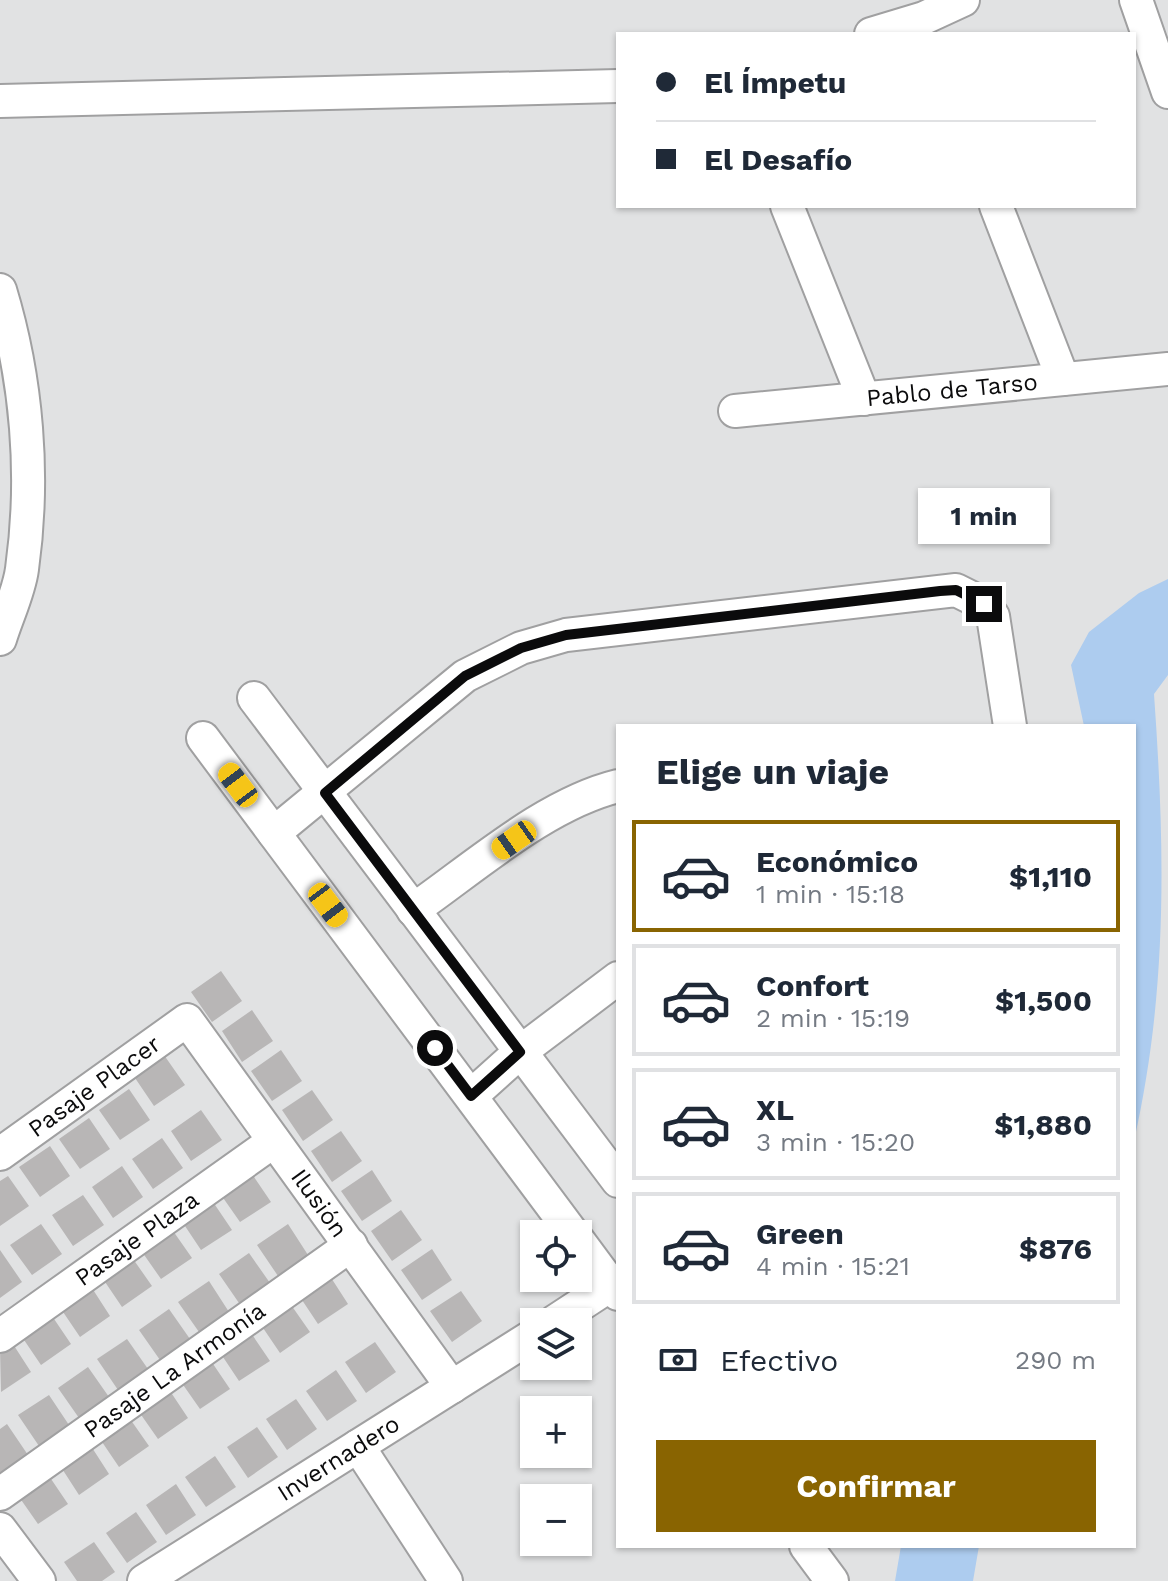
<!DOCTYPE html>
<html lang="es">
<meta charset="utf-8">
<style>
body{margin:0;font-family:"Work Sans",sans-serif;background:#f6f6f7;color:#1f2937;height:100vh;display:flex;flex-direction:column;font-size:30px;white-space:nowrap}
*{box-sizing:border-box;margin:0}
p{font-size:26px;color:#747a83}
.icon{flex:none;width:44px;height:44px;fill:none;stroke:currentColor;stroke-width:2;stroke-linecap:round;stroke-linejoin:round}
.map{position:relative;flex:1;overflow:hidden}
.drawer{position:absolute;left:616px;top:724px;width:520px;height:824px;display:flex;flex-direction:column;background:#fff;border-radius:0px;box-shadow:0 2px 6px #0004}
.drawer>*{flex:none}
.top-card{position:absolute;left:616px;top:32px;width:520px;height:176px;border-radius:0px;box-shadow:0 2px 6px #0004;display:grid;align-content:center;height:176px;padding:0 40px;background:#fff}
.fabs{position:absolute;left:520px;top:1220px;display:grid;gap:16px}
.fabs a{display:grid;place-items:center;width:72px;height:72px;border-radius:0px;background:#fff;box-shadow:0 2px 6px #0004;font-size:40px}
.end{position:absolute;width:36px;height:36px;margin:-18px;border:10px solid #0b0b0c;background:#fff;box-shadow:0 0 0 4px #fff}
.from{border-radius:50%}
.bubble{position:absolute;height:56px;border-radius:0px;background:#fff;box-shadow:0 2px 6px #0004;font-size:26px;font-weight:700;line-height:56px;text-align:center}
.car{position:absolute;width:24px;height:48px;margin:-24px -12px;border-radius:10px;box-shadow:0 0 6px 2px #0007;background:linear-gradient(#f5c518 24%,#345 0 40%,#f5c518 0 76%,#345 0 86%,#f5c518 0)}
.top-card b{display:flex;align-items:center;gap:28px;height:76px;font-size:30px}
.top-card b+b{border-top:2px solid #e0e1e3}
.top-card i{width:20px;height:20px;background:#1f2937}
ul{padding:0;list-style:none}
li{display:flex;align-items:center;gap:24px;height:112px;margin:0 16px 12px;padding:0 24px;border:4px solid #e0e1e3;border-radius:0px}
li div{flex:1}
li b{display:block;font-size:30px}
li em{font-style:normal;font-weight:700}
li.selected{border-color:#896401}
li>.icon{width:72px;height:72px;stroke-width:1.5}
h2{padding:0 40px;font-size:36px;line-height:96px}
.pay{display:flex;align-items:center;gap:20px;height:88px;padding:0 40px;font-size:30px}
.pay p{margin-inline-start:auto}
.cta{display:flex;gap:16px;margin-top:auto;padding:16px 40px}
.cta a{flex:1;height:92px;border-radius:0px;background:#896401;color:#fff;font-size:32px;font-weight:700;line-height:92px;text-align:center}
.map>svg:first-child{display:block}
</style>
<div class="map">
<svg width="1168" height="1581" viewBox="0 0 1168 1581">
<rect width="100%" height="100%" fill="#e1e2e3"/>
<path fill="#adccef" d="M1168,579V675L1154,694C1165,849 1168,990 1134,1141V726H1084L1071,665L1089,632L1139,593Z
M901,1546H979L973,1581H895Z"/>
<path fill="#b8b6b6" d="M221,971L242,1001L212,1022L191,992Z
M252,1010L273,1041L242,1062L222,1031Z
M281,1050L302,1081L272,1101L251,1071Z
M164,1055L185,1085L154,1106L133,1075Z
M129,1089L150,1120L120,1140L99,1110Z
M312,1090L333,1120L303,1141L282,1110Z
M201,1110L222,1140L191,1161L171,1131Z
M89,1118L110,1149L80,1169L59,1139Z
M341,1131L362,1161L332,1182L311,1151Z
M162,1138L183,1168L153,1189L132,1159Z
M50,1146L70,1176L40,1197L19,1167Z
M122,1166L143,1197L113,1218L92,1187Z
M372,1170L392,1201L362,1221L341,1191Z
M250,1171L271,1202L240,1222L219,1192Z
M8,1176L29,1206L0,1226V1181Z
M83,1195L104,1225L73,1246L52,1215Z
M211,1199L232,1230L201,1250L181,1220Z
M401,1210L422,1240L392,1261L371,1231Z
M41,1224L62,1254L32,1275L10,1245Z
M288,1224L308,1255L278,1276L257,1245Z
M171,1228L192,1258L161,1279L140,1249Z
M432,1249L452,1280L422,1300L401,1270Z
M0,1250L22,1282L0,1298Z
M249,1253L270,1283L239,1303L219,1274Z
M131,1256L152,1286L122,1307L101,1276Z
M328,1273L348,1304L318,1324L298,1294Z
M209,1281L229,1312L199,1332L178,1302Z
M90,1285L110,1316L80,1337L59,1306Z
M461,1291L482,1321L452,1342L430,1311Z
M289,1302L310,1332L280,1353L259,1322Z
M169,1309L190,1339L160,1360L139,1330Z
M50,1313L71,1344L41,1365L20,1334Z
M249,1330L270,1361L239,1381L219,1351Z
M127,1339L148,1369L118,1390L97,1359Z
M11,1341L31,1372L1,1392L0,1348Z
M375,1342L396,1372L366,1393L345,1362Z
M209,1358L230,1389L200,1409L179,1379Z
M88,1367L109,1397L79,1418L58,1388Z
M336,1370L357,1401L327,1421L306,1391Z
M168,1388L188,1418L158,1439L137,1409Z
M49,1395L69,1425L39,1446L18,1415Z
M296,1399L317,1429L287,1450L266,1419Z
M128,1416L149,1446L119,1467L98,1436Z
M7,1424L28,1455L0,1474V1429Z
M257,1427L278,1457L248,1478L227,1447Z
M89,1443L109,1474L79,1495L59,1464Z
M215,1456L236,1487L206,1507L185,1477Z
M47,1473L68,1504L38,1524L17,1494Z
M176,1484L196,1515L166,1535L146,1505Z
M136,1512L157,1542L127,1563L106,1533Z
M94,1542L115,1572L102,1581H77L64,1562Z"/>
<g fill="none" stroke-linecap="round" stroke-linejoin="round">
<g stroke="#a0a0a1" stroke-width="36">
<g id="minor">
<path d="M1136,0L1168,92"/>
<path d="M871,34L924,18L963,0"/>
<path d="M0,101L618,86"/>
<path d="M787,206L864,399"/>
<path d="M996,206L1063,379"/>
<path d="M0,290C27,379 35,476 22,569C19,592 7,616 0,639"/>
<path id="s1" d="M735,411L1168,369"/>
<path d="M254,698L618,1181"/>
<path d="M203,738L573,1234"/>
<path d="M274,833L465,676L521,648L566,635L956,590L984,604L993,616L1010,726"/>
<path d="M413,910C475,867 545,804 618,786"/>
<path d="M471,1096L520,1052L618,978"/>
<path id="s2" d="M0,1154L187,1020L452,1387"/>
<path d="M578,1240L618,1294"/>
<path d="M554,1322L618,1280"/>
<path id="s3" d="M0,1336L274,1141"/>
<path d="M358,1446L446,1581"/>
<path id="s4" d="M0,1494L351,1245"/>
<path d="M0,1529L39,1581"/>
<path d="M806,1546L832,1581"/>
<path id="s5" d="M144,1581L534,1335"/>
</g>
</g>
<use href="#minor" stroke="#fff" stroke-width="32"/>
</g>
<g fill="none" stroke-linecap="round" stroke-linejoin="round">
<path stroke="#0b0b0c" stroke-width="10" d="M435,1048L471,1096L520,1052L325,793L465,676L521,648L566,635L940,591L956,590L984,604"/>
</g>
<g text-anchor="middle" stroke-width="6" stroke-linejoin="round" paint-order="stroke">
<g font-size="24" fill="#0b0b0c" stroke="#e1e2e3">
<text dy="8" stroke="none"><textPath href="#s1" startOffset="218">Pablo de Tarso</textPath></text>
<text dy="8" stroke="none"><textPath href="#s2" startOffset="116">Pasaje Placer</textPath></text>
<text dy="8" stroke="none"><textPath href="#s2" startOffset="456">Ilusión</textPath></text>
<text dy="8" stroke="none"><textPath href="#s3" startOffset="168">Pasaje Plaza</textPath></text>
<text dy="8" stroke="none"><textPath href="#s4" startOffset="214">Pasaje La Armonía</textPath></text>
<text dy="8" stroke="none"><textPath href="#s5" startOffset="230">Invernadero</textPath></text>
</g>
</g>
</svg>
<div class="fabs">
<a><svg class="icon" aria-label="locate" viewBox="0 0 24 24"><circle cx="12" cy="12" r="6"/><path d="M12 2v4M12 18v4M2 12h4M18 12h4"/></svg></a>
<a><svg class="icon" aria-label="layers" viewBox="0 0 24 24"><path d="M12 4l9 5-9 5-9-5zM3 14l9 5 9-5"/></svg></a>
<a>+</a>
<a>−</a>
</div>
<i class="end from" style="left:435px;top:1048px"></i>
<i class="end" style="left:984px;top:604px"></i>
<div class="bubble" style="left:918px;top:488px;width:132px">1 min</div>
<i class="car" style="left:238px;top:785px;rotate:323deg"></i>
<i class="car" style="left:514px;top:840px;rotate:235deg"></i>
<i class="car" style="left:328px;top:905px;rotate:143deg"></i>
<div class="top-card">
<b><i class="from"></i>El Ímpetu</b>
<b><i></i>El Desafío</b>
</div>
<section class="drawer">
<h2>Elige un viaje</h2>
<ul>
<li class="selected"><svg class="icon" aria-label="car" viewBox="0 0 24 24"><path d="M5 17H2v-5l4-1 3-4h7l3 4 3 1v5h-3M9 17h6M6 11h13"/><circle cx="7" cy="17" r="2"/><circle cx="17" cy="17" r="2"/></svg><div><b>Económico</b><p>1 min · 15:18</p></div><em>$1,110</em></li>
<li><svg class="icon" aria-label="car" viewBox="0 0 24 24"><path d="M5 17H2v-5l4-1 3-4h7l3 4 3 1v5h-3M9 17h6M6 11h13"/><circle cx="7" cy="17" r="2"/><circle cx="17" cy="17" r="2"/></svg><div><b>Confort</b><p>2 min · 15:19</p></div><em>$1,500</em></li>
<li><svg class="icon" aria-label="car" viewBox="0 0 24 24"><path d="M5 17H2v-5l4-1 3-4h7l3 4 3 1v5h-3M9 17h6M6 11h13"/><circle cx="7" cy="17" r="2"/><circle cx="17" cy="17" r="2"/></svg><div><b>XL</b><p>3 min · 15:20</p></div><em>$1,880</em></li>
<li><svg class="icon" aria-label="car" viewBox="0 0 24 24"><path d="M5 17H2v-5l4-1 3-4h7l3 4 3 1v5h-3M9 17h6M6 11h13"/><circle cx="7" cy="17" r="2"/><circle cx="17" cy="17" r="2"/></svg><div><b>Green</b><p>4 min · 15:21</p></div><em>$876</em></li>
</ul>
<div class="pay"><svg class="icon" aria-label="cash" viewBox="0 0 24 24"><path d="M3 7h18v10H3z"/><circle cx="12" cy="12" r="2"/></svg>Efectivo<p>290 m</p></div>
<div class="cta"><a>Confirmar</a></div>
</section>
</div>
